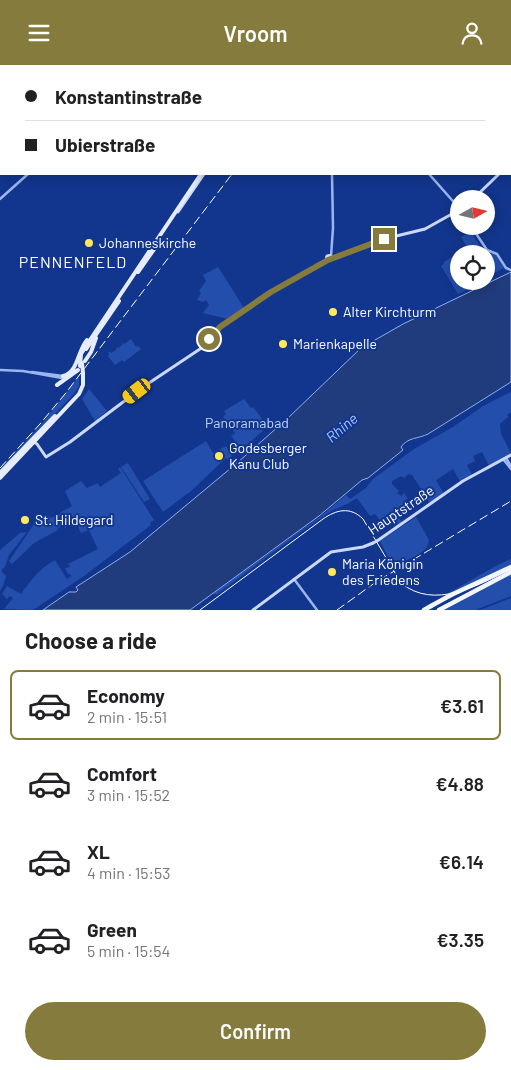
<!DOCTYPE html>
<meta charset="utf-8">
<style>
body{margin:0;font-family:Barlow,sans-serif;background:#f2f2f2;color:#202124;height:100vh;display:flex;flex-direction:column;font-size:19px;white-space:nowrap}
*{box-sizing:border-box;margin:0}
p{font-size:16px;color:#757577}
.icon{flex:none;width:28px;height:28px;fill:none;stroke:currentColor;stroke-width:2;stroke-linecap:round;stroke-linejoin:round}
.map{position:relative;height:545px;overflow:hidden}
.side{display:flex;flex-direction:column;background:#fff;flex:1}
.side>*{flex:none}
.top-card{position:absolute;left:0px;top:0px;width:511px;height:110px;box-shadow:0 2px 12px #0003;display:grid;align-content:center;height:110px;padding:0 25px;background:#fff}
.needle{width:32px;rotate:82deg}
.fabs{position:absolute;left:450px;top:125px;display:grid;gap:10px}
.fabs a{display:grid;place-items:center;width:45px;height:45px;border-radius:50%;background:#fff;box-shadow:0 2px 12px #0003;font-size:25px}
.end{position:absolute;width:22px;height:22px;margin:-11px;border:6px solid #847b3d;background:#fff;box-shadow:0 0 0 2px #fff}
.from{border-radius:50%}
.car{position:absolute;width:15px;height:30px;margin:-15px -8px;border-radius:6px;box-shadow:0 0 4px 1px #0007;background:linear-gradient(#f5c518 24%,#345 0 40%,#f5c518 0 76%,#345 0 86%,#f5c518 0)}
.top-card b{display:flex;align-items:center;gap:18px;height:48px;font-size:19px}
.top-card b+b{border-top:1px solid #e0e0e0}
.top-card i{width:12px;height:12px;background:#202124}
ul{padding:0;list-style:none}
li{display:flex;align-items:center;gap:15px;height:70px;margin:0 10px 8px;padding:0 15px;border:2px solid transparent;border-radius:8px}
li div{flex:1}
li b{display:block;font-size:19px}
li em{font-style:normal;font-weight:600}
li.selected{border-color:#847b3d}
li>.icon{width:45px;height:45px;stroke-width:1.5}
h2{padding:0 25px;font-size:22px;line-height:60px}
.cta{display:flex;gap:10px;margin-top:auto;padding:10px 25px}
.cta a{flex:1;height:58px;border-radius:30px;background:#847b3d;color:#fff;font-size:20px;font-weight:600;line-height:58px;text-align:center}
header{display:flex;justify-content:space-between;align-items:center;height:65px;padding:0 25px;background:#847b3d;color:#fff;font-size:22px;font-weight:600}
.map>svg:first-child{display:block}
</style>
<header><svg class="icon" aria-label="menu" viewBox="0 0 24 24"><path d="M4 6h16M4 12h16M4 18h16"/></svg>Vroom<svg class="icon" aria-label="person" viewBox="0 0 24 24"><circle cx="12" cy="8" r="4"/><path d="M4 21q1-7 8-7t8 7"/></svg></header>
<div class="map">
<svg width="511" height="545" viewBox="0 0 511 545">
<rect width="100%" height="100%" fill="#12368d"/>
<path fill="#244eac" d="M471,167L485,189H459V216H486L458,229L441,201L444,199V197L467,182L461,172Z
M487,188L496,190L504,203L489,210V214L486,215V189Z
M218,202L244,243L228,254L203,248L209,240L206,235L203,237L197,235L201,228L199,226L206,216L203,210Z
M131,274L136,282L138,281L141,284L124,297L122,295L115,300L108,291L109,290L108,288L109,286L111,288L116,285L117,282L118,283L122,280L123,278L124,279Z
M79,311V321L73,330L0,406V404L41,360Z
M89,324L107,346L95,356L82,334Z
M511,327V347L507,350L508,352L500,359L501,369L511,388L489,401L482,387L473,391L475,396L467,400L472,410L460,416L453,404L436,415L444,429L430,438L412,410L408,409L404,413L401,411L392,416V419L399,426L397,428L401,431L404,428L408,434L405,435L409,440L407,442L410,446L399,453L402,457L395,462L391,456L385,452L380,455L375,449L370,451L357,433L349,438L331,446L298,469L216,530L213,528L320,452L346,430L350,434L366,423L373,414L414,384L453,362L483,341Z
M244,334L251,343L253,342L266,359L263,362L265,364L242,384L231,371L235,368L223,352L226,349L224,346Z
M206,376L213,388L226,381L232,391L228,395L226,393L191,426L163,447L143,416Z
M128,398L150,434L144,437L121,402Z
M120,402L154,455L150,458L151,460L84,511L33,545L4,544L13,533L10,531L7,534L2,529L7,521L21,529C31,515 40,503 55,495L67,514L71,511L70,509H68L65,503L70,502L68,499L98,484L89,465L81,468L74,454L66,458L68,461L65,463L63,460L57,464L58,465L34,478L12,499L9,496L34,459L40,458L39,456L49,451L51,453L72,441L65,426L81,416L87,423L98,418L100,422L121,408L118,404Z
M416,452L429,475C428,478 428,481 426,483C420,490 399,501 391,498L380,476Z
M27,467L9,490L5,502L2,504V507L6,511L3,521L0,526V485L20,468Z
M511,494V500L448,531V528C470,517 489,503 511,494Z
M511,509V531L475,545H443Z
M511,533V545H480Z"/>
<path fill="#213c7d" stroke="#8daef4" d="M511,207V317L428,369C418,374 408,372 401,382L403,385L368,413L362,415L319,451L190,545H43L69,527H76L78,525L76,522L130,487L237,398L288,353L361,283L403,259Z"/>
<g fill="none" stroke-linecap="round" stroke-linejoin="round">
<path stroke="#8daef4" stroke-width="1" d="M457,0L463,1
M478,1L479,0"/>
<path stroke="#36549e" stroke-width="2.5" stroke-dasharray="2.5 1" stroke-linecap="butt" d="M313,0L314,1"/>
<path stroke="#36549e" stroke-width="4" stroke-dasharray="4 2" stroke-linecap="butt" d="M320,1L321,0
M326,1L327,0"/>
<path stroke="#9bb5f1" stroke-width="2.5" d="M163,0L165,1
M274,0L275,1
M40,1L41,0
M142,1L144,0
M254,1V0
M300,1L301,0
M305,1L306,0
M429,109L459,143
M0,134L28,109
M471,161L487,185L497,189L506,203L511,205
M331,191L333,163L332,109
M0,305L23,306L62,313
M32,307L63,311
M506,393L511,401
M503,394L511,404
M294,514L317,545"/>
<path stroke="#cad8fc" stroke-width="3" d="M510,97L511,96
M473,134L499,109
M178,147L204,109
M326.5 193a2.5 2.5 0 1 1 5 0a2.5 2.5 0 1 1-5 0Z
M332,194L384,174L425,164L459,145
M32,376L37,379L46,392L70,377L143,322L200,284L220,262L271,227L328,195
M377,476L463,416L511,390
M253,545L331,487L363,482L373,478"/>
<path stroke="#e5ecff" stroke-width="4" d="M138,207L157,180
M86,284L119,236
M85,296L91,287L96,273
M80,301L81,289L86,281L201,109
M63,311C78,308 77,287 87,275
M57,320L78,305
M0,408L55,351
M0,413L79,329L83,320V308"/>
<path stroke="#f2f6ff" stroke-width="4.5" d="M451,530L511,502
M424,545L431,541
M439,545L511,507"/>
<path stroke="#fff" stroke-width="1" d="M200,545L323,454C336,445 350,441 363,454L401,518C434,545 477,521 511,504"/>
<path stroke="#fff" stroke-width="1" stroke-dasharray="9 4" stroke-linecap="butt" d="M314,1L315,0
M0,403L40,359L65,329L232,109
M337,545L376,517L511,436"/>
<path stroke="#cad8fc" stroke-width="3" d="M373,478L377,476"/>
<path stroke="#e5ecff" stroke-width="4" d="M82,298L83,308"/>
<path stroke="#f2f6ff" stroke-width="4.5" d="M431,541L451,530"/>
</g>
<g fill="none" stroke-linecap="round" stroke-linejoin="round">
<path stroke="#847b3d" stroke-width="6" d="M209,274L220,262L271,227L328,195L384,174"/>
</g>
<g fill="#ffe85b" stroke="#12368d" stroke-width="2">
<circle cx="89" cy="178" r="5"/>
<circle cx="333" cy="247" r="5"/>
<circle cx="283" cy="279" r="5"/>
<circle cx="219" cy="391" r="5"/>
<circle cx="25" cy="455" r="5"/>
<circle cx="332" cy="507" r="5"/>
</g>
<g text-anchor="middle" stroke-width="4" stroke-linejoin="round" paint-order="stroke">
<g font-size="14" fill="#fff" stroke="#12368d" text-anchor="start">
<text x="99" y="183">Johanneskirche</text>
<text x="343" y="252">Alter Kirchturm</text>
<text x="293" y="284">Marienkapelle</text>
<text x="229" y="388">Godesberger<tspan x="229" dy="16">Kanu Club</tspan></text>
<text x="35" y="460">St. Hildegard</text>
<text x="342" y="504">Maria Königin<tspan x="342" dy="16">des Friedens</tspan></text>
</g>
<g font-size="14" fill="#c2d4fc" stroke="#12368d">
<text x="247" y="363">Panoramabad</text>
</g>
<g font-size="14" fill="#fff" stroke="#12368d">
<text transform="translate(401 445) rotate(-34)" y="5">Hauptstraße</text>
</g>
<g font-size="15" font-style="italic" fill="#a7c0f8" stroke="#12368d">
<text transform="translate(342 363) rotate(-40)" y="5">Rhine</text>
</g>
<g font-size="16" letter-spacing="1" fill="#fff" stroke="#12368d">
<text x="73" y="203">PENNENFELD</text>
</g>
</g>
</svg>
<div class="fabs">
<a><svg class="needle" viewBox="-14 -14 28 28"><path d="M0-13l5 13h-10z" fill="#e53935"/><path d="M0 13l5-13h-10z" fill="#757577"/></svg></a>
<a><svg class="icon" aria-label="locate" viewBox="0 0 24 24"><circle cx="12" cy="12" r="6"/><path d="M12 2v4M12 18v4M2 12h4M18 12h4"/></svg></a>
</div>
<i class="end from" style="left:209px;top:274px"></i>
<i class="end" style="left:384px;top:174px"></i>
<i class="car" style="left:137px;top:326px;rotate:233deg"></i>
<div class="top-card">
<b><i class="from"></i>Konstantinstraße</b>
<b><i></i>Ubierstraße</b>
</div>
</div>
<section class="side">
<h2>Choose a ride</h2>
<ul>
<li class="selected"><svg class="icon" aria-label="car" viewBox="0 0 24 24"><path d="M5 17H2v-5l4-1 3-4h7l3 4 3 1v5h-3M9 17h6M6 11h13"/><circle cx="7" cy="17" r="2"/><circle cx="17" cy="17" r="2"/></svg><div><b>Economy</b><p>2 min · 15:51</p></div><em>€3.61</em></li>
<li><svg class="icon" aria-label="car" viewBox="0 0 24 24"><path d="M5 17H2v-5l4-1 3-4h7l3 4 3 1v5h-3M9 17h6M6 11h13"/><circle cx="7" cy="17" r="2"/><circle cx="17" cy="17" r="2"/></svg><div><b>Comfort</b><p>3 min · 15:52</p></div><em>€4.88</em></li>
<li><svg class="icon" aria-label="car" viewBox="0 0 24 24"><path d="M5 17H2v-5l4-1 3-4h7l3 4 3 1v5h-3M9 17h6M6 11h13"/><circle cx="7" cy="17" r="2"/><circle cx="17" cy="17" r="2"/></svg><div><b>XL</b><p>4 min · 15:53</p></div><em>€6.14</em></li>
<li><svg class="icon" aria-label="car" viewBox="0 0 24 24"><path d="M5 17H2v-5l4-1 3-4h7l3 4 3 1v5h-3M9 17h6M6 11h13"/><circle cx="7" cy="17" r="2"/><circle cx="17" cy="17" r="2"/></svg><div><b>Green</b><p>5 min · 15:54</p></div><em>€3.35</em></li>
</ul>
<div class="cta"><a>Confirm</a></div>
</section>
